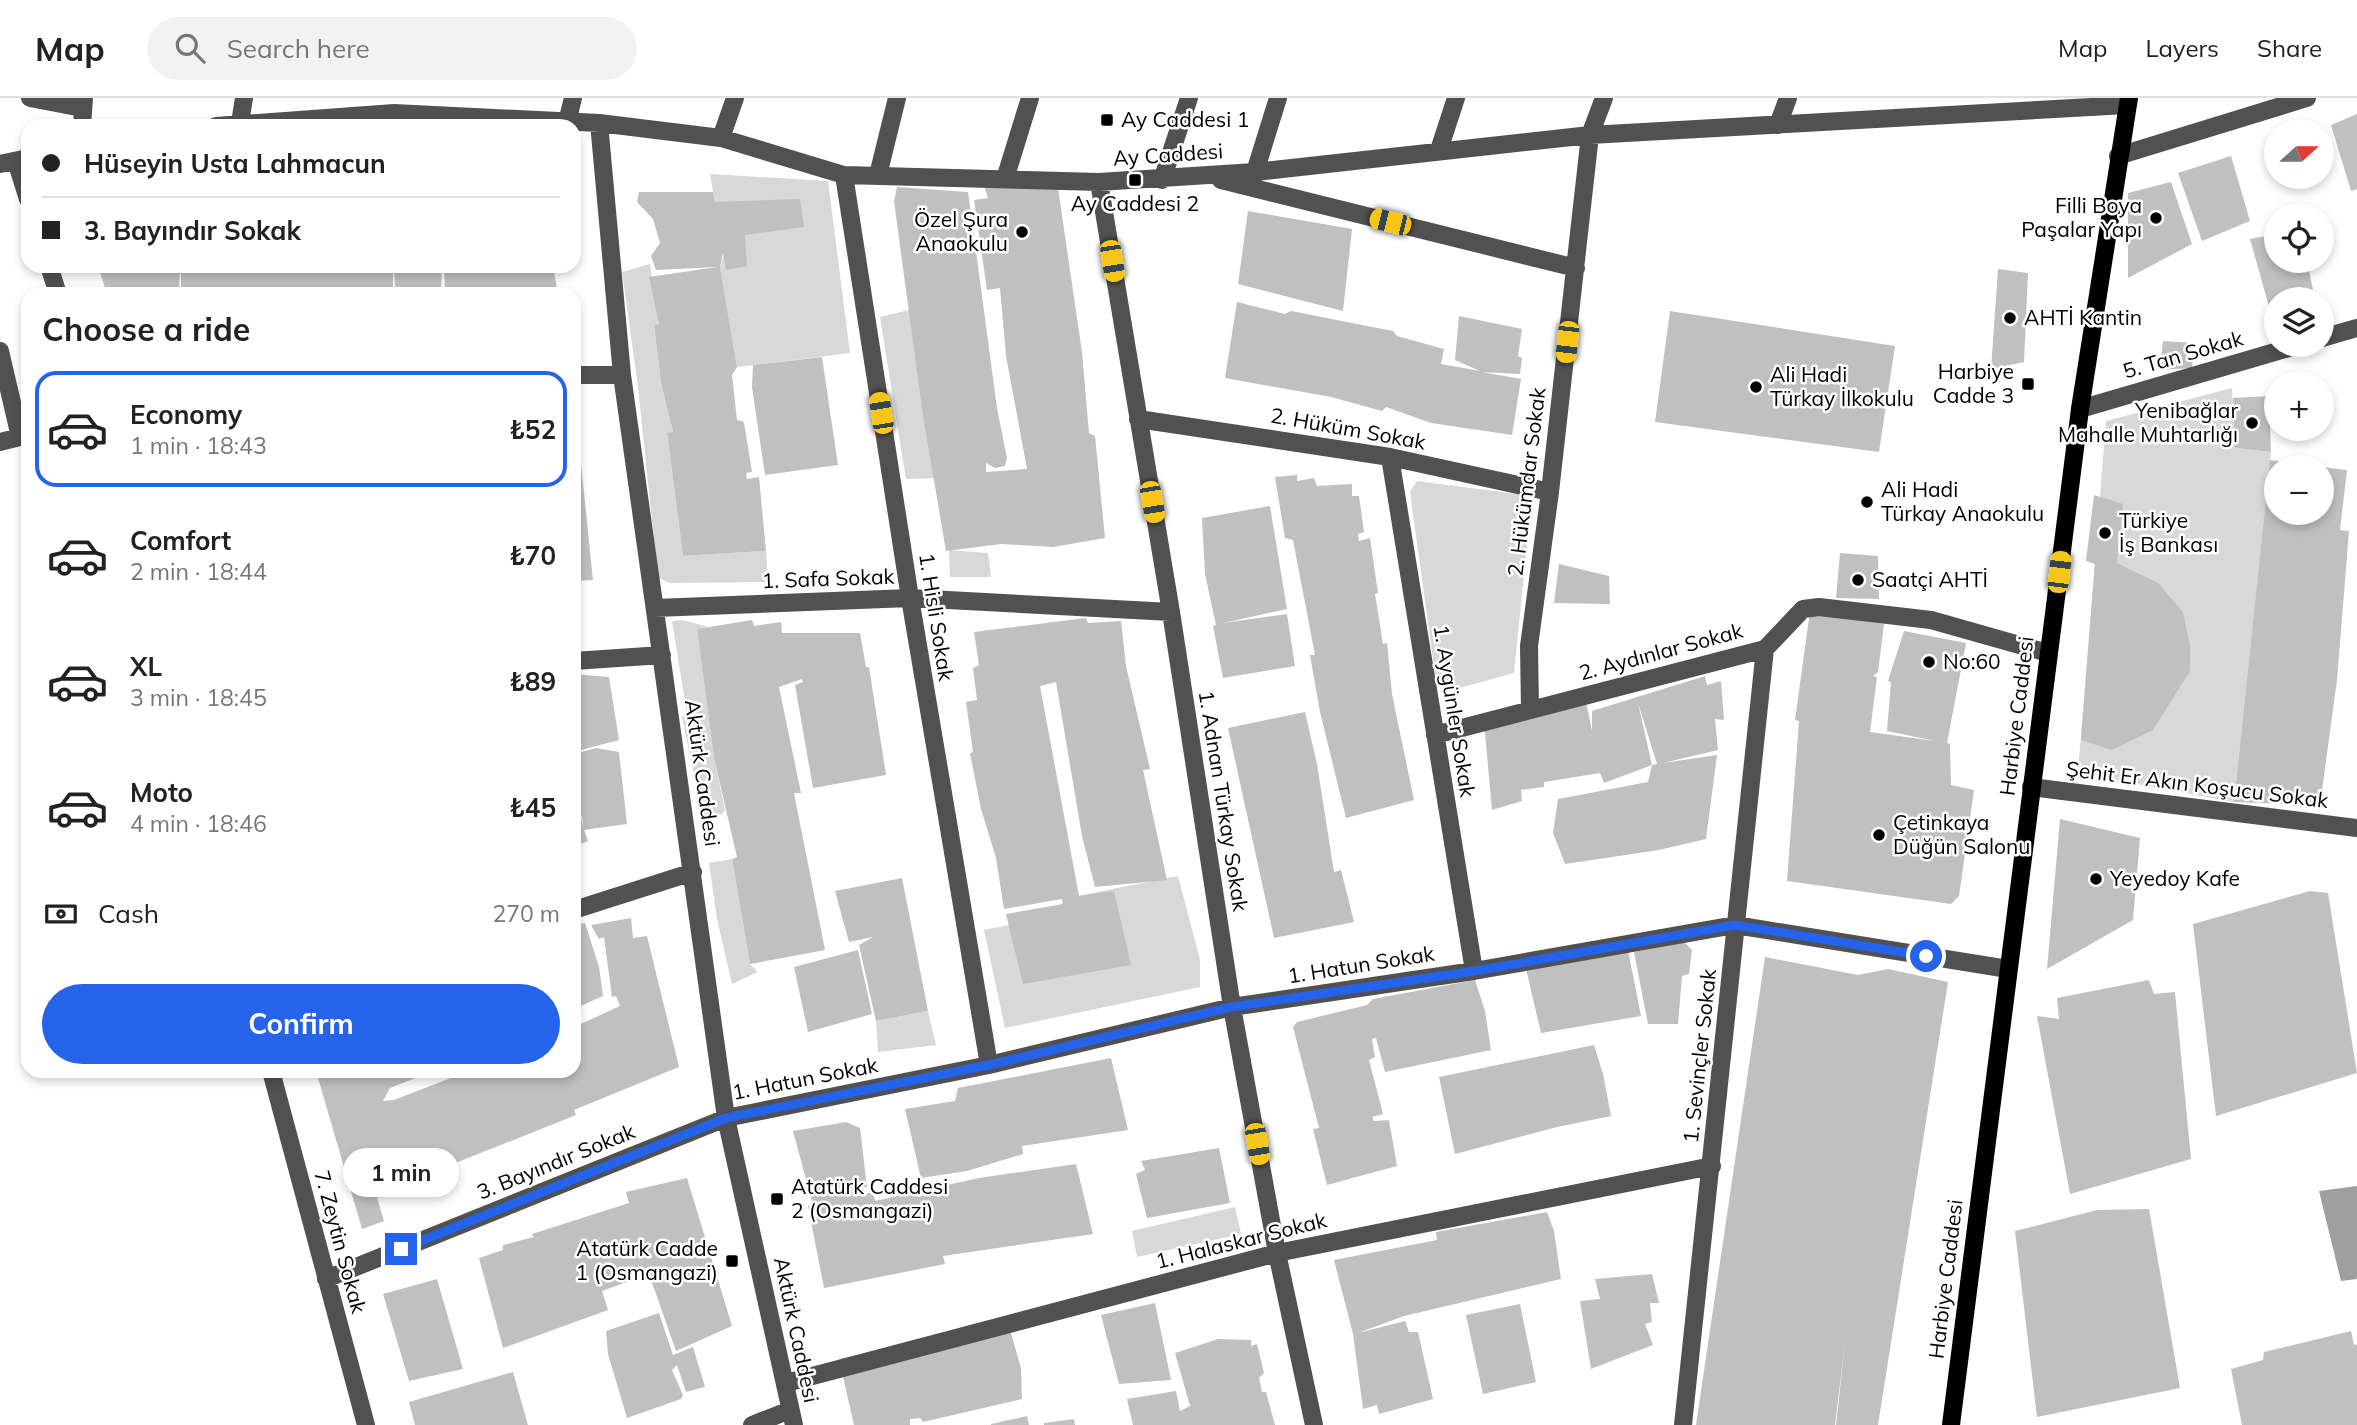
<!DOCTYPE html>
<meta charset="utf-8">
<style>
body{margin:0;font-family:Mulish,sans-serif;background:#f2f2f2;color:#222;height:100vh;display:flex;flex-direction:column;font-size:26px;white-space:nowrap}
*{box-sizing:border-box;margin:0}
p{font-size:23px;color:#767676}
.icon{flex:none;width:38px;height:38px;fill:none;stroke:currentColor;stroke-width:2;stroke-linecap:round;stroke-linejoin:round}
.map{position:relative;flex:1;overflow:hidden}
.panel{position:absolute;left:21px;top:189px;width:560px;height:791px;display:flex;flex-direction:column;background:#fff;border-radius:21px;box-shadow:0 4px 10px #0003}
.panel>*{flex:none}
.banner{position:absolute;left:21px;top:21px;width:560px;height:154px;border-radius:21px;box-shadow:0 4px 10px #0003;display:grid;align-content:center;height:154px;padding:0 21px;background:#fff}
.needle{width:46px;rotate:69deg}
.tools{position:absolute;left:2264px;top:21px;display:grid;gap:14px}
.tools a{display:grid;place-items:center;width:70px;height:70px;border-radius:50%;background:#fff;box-shadow:0 4px 10px #0003;font-size:35px}
.end{position:absolute;width:32px;height:32px;margin:-16px;border:9px solid #2563eb;background:#fff;box-shadow:0 0 0 4px #fff}
.from{border-radius:50%}
.bubble{position:absolute;height:49px;border-radius:24px;background:#fff;box-shadow:0 4px 10px #0003;font-size:23px;font-weight:700;line-height:49px;text-align:center}
.car{position:absolute;width:21px;height:42px;margin:-21px -10px;border-radius:9px;box-shadow:0 0 5px 2px #0007;background:linear-gradient(#f5c518 24%,#345 0 40%,#f5c518 0 76%,#345 0 86%,#f5c518 0)}
.banner b{display:flex;align-items:center;gap:24px;height:66px;font-size:26px}
.banner b+b{border-top:2px solid #e0e0e0}
.banner i{width:18px;height:18px;background:#222}
ul{padding:0;list-style:none}
li{display:flex;align-items:center;gap:21px;height:116px;margin:0 14px 10px;padding:0 7px;border:4px solid transparent;border-radius:21px}
li div{flex:1}
li b{display:block;font-size:26px}
li em{font-style:normal;font-weight:700}
li.selected{border-color:#2563eb}
li>.icon{width:63px;height:63px;stroke-width:1.5}
h2{padding:0 21px;font-size:32px;line-height:84px}
.pay{display:flex;align-items:center;gap:18px;height:77px;padding:0 21px;font-size:26px}
.pay p{margin-inline-start:auto}
.button{display:flex;gap:14px;margin-top:auto;padding:14px 21px}
.button a{flex:1;height:80px;border-radius:42px;background:#2563eb;color:#fff;font-size:28px;font-weight:700;line-height:80px;text-align:center}
header{display:flex;align-items:center;gap:42px;box-sizing:border-box;height:98px;padding:0 35px;background:#fff;border-bottom:2px solid #e0e0e0}
header strong{font-size:33px}
nav{display:flex;gap:38px;margin-inline-start:auto;font-size:24px}
.search{width:490px;height:63px;background:#f2f2f2;display:flex;align-items:center;gap:18px;box-sizing:border-box;padding:0 24px;border-radius:38px;color:#767676;font-size:26px}
.map>svg:first-child{display:block}
</style>
<header>
<strong>Map</strong>
<div class="search"><svg class="icon" aria-label="search" viewBox="0 0 24 24"><circle cx="10" cy="10" r="6"/><path d="M15 15l6 6"/></svg>Search here</div>
<nav><a>Map</a><a>Layers</a><a>Share</a></nav>
</header>
<div class="map">
<svg width="2357" height="1327" viewBox="0 0 2357 1327">
<rect width="100%" height="100%" fill="#fff"/>
<path fill="#d8d8d8" d="M710,76L828,83L850,255L737,269L720,169L724,155Z
M650,166L659,226L654,227L661,285L673,334L667,336L683,458L766,453L768,484L669,485L658,479L638,289L622,174Z
M909,212L922,312L935,380L906,381L880,219Z
M2232,290L2235,350L2271,354L2234,704L2078,675L2106,323Z
M1417,383L1532,398L1514,575L1449,593L1436,582L1410,394Z
M949,452L988,455L991,479H950Z
M683,522L709,529L697,531L714,660L725,712L722,716L703,720L682,619L687,616L672,523Z
M732,761L750,866L758,874L732,886L717,821L709,765Z
M1178,778L1200,862V889L1005,930L984,832L1064,816L1062,801Z
M928,913L936,947L878,954L876,923Z
M1235,1109L1241,1136L1137,1159L1132,1133Z"/>
<path fill="#9f9f9f" d="M2357,1088V1181L2341,1183L2319,1093Z"/>
<path fill="#c0c0c0" d="M2357,16V91L2351,93L2331,27Z
M2231,58L2250,123L2202,143L2178,75Z
M2171,84L2192,146L2128,180V95Z
M984,88L1058,90L1082,254L1089,335L1095,338L1105,440L1053,449L1001,446L946,453L922,312L894,103L897,89L968,94L997,310L1007,360L1005,368L995,370L986,365V374L1027,371L1006,258L1000,190L987,192L974,102L988,100Z
M639,94H713L715,104L800,101L804,129L745,137L747,168L726,172L723,155L720,169L737,269L732,277L737,322L744,324L752,374L746,375L747,381L759,379L766,453L683,458L667,335L673,334L661,285L654,227L659,226L649,179L717,169L656,172L651,158L660,145L653,121L637,104Z
M1248,113L1352,131L1343,213L1238,186Z
M2277,136V163H2307L2314,197L2307,201H2277V221L2273,223L2250,141Z
M98,168H180L179,196H107Z
M181,168H393V196H181Z
M394,168H442L441,196H395Z
M444,168H553L558,196H445Z
M1998,171L2028,175L2024,264L1991,271Z
M1237,204L1285,216L1291,213L1393,233L1397,238L1444,251L1441,266L1480,273L1455,262L1459,218L1522,231L1518,258L1522,260L1520,276L1482,274L1521,281L1512,337L1431,325L1386,309L1382,313L1331,299L1225,280Z
M1670,213L1895,248L1879,354L1655,324Z
M2163,243L2195,245L2192,270L2160,272Z
M822,259L838,367L765,377L752,289L753,267Z
M2269,298L2271,354L2235,350L2233,300Z
M574,356H580L593,482L574,483Z
M2270,362L2313,368L2277,369V415H2322V369L2347,372L2340,432L2349,433L2337,582L2320,707L2234,704Z
M1297,377V383L1314,380L1317,388L1352,386V398H1359L1364,434L1358,436L1359,443L1370,440L1378,495L1375,496L1383,546L1387,545L1392,596L1414,702L1346,720L1320,614L1310,557H1315L1293,442L1285,440L1275,379Z
M2094,397L2123,406L2117,465L2158,485L2183,514L2190,547V573L2153,632L2112,652L2081,642L2095,466L2086,463Z
M1270,408L1287,511L1223,525L1287,516L1295,568L1223,580L1213,528L1216,527L1205,476L1202,420Z
M1840,455L1878,458L1879,501L1836,500Z
M1559,466L1609,478L1610,506L1554,505Z
M1810,513L1884,526L1878,574L1873,578L1877,579L1870,634L1935,643L1887,633L1891,584L1888,583L1904,533L1966,545L1947,645L1950,646L1951,687L1974,692L1959,798L1951,806L1787,783L1799,623L1795,622Z
M1086,520L1088,525L1121,523L1126,568L1150,671L1143,672L1167,782L1095,789L1082,738L1056,584L1040,588L1079,798L1114,793L1131,867L1023,886L1006,816L1063,806L1062,801L1004,811L996,760L981,711L970,655L973,654L966,604L977,602L973,570L979,567L974,534Z
M752,522L754,528L781,524L782,535H860L866,569H869L886,677L813,690L795,587L803,584L802,581L779,589L801,695H794L825,852L750,866L732,761L737,759L714,660L697,531Z
M574,576L609,579L619,642L574,654Z
M1705,578L1707,587L1721,583L1724,622L1715,621L1718,652L1663,665L1717,657L1706,741L1659,752L1565,766L1553,735L1558,701L1648,684L1652,667L1657,666L1638,605L1652,667L1604,685L1600,675L1544,684V689L1521,692L1522,703L1492,712L1484,625L1586,603L1592,633V613Z
M1305,614L1317,666L1334,774L1341,772L1354,824L1274,840L1228,630Z
M596,650L619,654L627,726L584,732L588,743L574,749V703L584,729L574,688V656Z
M2060,721L2140,740L2133,822L2047,871Z
M902,780L928,913L876,923L859,847L873,839L849,844L835,793Z
M2310,793L2328,795L2357,975L2216,1018L2193,826Z
M631,820L633,840L647,838L679,969L574,1012L576,1017L388,1092L390,1096L377,1100L384,1123L362,1131L316,973H433L390,990L383,1003L394,1002L469,973H574V929L620,908L616,898L612,899L604,839L599,841L591,827Z
M585,825L599,869L603,898L574,911V828Z
M1684,844L1692,852L1689,876L1682,878L1678,926H1648L1634,854Z
M858,852L872,916L808,934L794,869Z
M1628,852L1641,918L1541,935L1526,871Z
M1765,859L1858,877L1888,871L1948,884L1878,1327H1836L1845,1245L1835,1327H1696Z
M1475,882L1485,913L1491,952L1385,974L1376,940L1372,941L1375,959L1369,962L1383,1016L1372,1019L1374,1023L1389,1022L1397,1068L1327,1087L1313,1031L1319,1030L1293,929L1297,924L1367,907L1373,901Z
M2149,882L2154,896L2175,894L2191,1061L2070,1096L2037,918L2059,921L2057,900Z
M1594,947L1603,976L1611,1018L1557,1029L1455,1056L1439,979Z
M1111,960L1128,1032L1022,1048L1023,1056L967,1073L921,1080L905,1011L955,1003L958,990Z
M846,1024L860,1030L867,1089H857L855,1098L873,1094L875,1103L979,1080L1076,1066L1093,1136L943,1158L945,1166L824,1190L808,1108L813,1107L793,1033Z
M1219,1050L1230,1105L1147,1120L1136,1076L1145,1072L1141,1063Z
M687,1080L732,1228L676,1253L649,1176L602,1193L608,1212L503,1250L479,1160L503,1152V1147L534,1139L532,1136L629,1105L626,1094Z
M2149,1111L2180,1290L2037,1319L2015,1133L2097,1112Z
M1547,1114L1554,1133L1561,1181L1404,1218L1358,1235L1405,1223L1409,1234H1418L1433,1301L1379,1316L1377,1307L1363,1311L1353,1236L1334,1162L1437,1142L1436,1134Z
M1652,1176L1659,1205H1650L1652,1224L1645,1226L1653,1247L1591,1271L1580,1203L1600,1201L1595,1181Z
M437,1181L463,1271L409,1283L383,1196Z
M1155,1205L1171,1282L1119,1286L1101,1217Z
M1520,1206L1536,1284L1483,1296L1466,1217Z
M659,1215L673,1257L693,1249L705,1289L686,1294L677,1267L672,1272L683,1297L681,1301L627,1320L608,1256L606,1233Z
M1008,1225L1021,1270L1022,1301L923,1324L920,1320L910,1321V1327H854L839,1261Z
M2351,1233L2354,1247L2357,1246V1327H2242L2231,1271L2263,1262L2264,1254Z
M1218,1241L1251,1242V1248L1257,1246L1264,1275L1259,1280L1262,1294H1266L1275,1327H1133L1127,1301L1176,1293L1180,1313L1190,1308L1175,1255Z
M513,1274L528,1327H415L409,1304Z
M1027,1318L1029,1327H991V1326Z
M1074,1321L1075,1327H1044V1325Z"/>
<g fill="none" stroke-linecap="round" stroke-linejoin="round">
<path stroke="#515151" stroke-width="18" d="M30,0L82,10
M567,24L573,0
M240,25L244,0
M599,25L622,277L726,1020L794,1327
M1778,27L1788,0
M82,28L84,0
M216,28L394,15L599,25L721,40L844,77L1099,84L1255,74L1590,37L2127,7
M721,40L735,0
M1439,52L1456,0
M2118,58L2307,0
M16,63L28,101
M0,66L28,60
M1255,74L1278,0
M844,77L910,500L989,967
M878,77L897,0
M1005,81L1030,0
M1162,82L1189,0
M1221,82L1576,170
M1099,84L1171,514L1232,909L1277,1155L1314,1327
M49,168L58,196
M2322,240L2357,230
M0,253L20,339L0,344
M574,277H622
M2080,311L2299,247
M1138,321L1390,359L1550,394
M1390,359L1474,873
M655,510L910,500L1171,514
M574,563L662,557
M1530,612L1529,548L1550,394L1590,37L1604,0
M1435,637L1765,551L1803,511L1819,509L1931,522L2048,555
M2031,689L2357,730
M574,812L693,774
M271,973L366,1327
M326,1181L726,1020L989,967L1232,909L1474,873L1735,827L2008,871
M786,1285L1277,1155L1712,1068
M752,1327L790,1312
M1683,1327L1765,551"/>
<path stroke="#000" stroke-width="18" d="M1951,1327L2080,311L2129,0"/>
</g>
<g fill="none" stroke-linecap="round" stroke-linejoin="round">
<path stroke="#2563eb" stroke-width="9" d="M401,1151L726,1020L989,967L1231,909L1475,873L1735,827L1926,858"/>
</g>
<g fill="#000" stroke="#fff" stroke-width="2.5">
<rect x="1100" y="15" width="14" height="14" rx="3.5"/>
<rect x="1128" y="75" width="14" height="14" rx="3.5"/>
<circle cx="2156" cy="120" r="7"/>
<circle cx="1022" cy="134" r="7"/>
<circle cx="2010" cy="220" r="7"/>
<rect x="2021" y="279" width="14" height="14" rx="3.5"/>
<circle cx="1756" cy="289" r="7"/>
<circle cx="2252" cy="325" r="7"/>
<circle cx="1867" cy="404" r="7"/>
<circle cx="2105" cy="435" r="7"/>
<circle cx="1858" cy="482" r="7"/>
<circle cx="1929" cy="564" r="7"/>
<circle cx="1879" cy="737" r="7"/>
<circle cx="2096" cy="781" r="7"/>
<rect x="770" y="1094" width="14" height="14" rx="3.5"/>
<rect x="725" y="1156" width="14" height="14" rx="3.5"/>
</g>
<g text-anchor="middle" stroke-width="5" stroke-linejoin="round" paint-order="stroke">
<g font-size="21" fill="#000" stroke="#fff" text-anchor="start">
<text x="1121" y="29">Ay Caddesi 1</text>
<text x="1135" y="113" text-anchor="middle">Ay Caddesi 2</text>
<text x="2142" y="115" text-anchor="end">Filli Boya<tspan x="2142" dy="24">Paşalar Yapı</tspan></text>
<text x="1008" y="129" text-anchor="end">Özel Şura<tspan x="1008" dy="24">Anaokulu</tspan></text>
<text x="2024" y="227">AHTİ Kantin</text>
<text x="2014" y="281" text-anchor="end">Harbiye<tspan x="2014" dy="24">Cadde 3</tspan></text>
<text x="1770" y="284">Ali Hadi<tspan x="1770" dy="24">Türkay İlkokulu</tspan></text>
<text x="2238" y="320" text-anchor="end">Yenibağlar<tspan x="2238" dy="24">Mahalle Muhtarlığı</tspan></text>
<text x="1881" y="399">Ali Hadi<tspan x="1881" dy="24">Türkay Anaokulu</tspan></text>
<text x="2119" y="430">Türkiye<tspan x="2119" dy="24">İş Bankası</tspan></text>
<text x="1872" y="489">Saatçi AHTİ</text>
<text x="1943" y="571">No:60</text>
<text x="1893" y="732">Çetinkaya<tspan x="1893" dy="24">Düğün Salonu</tspan></text>
<text x="2110" y="788">Yeyedoy Kafe</text>
<text x="791" y="1096">Atatürk Caddesi<tspan x="791" dy="24">2 (Osmangazi)</tspan></text>
<text x="718" y="1158" text-anchor="end">Atatürk Cadde<tspan x="718" dy="24">1 (Osmangazi)</tspan></text>
</g>
<g font-size="21" fill="#000" stroke="#fff">
<text transform="translate(1168 57) rotate(-4)" y="7">Ay Caddesi</text>
<text transform="translate(2183 257) rotate(-16)" y="7">5. Tan Sokak</text>
<text transform="translate(1348 331) rotate(10)" y="7">2. Hüküm Sokak</text>
<text transform="translate(1527 384) rotate(-83)" y="7">2. Hükümdar Sokak</text>
<text transform="translate(828 481) rotate(-2)" y="7">1. Safa Sokak</text>
<text transform="translate(936 519) rotate(81)" y="7">1. Hisli Sokak</text>
<text transform="translate(1661 554) rotate(-15)" y="7">2. Aydınlar Sokak</text>
<text transform="translate(1454 613) rotate(81)" y="7">1. Aygünler Sokak</text>
<text transform="translate(2017 618) rotate(-83)" y="7">Harbiye Caddesi</text>
<text transform="translate(702 675) rotate(82)" y="7">Aktürk Caddesi</text>
<text transform="translate(2197 687) rotate(7)" y="7">Şehit Er Akın Koşucu Sokak</text>
<text transform="translate(1223 703) rotate(81)" y="7">1. Adnan Türkay Sokak</text>
<text transform="translate(1361 867) rotate(-9)" y="7">1. Hatun Sokak</text>
<text transform="translate(1700 958) rotate(-84)" y="7">1. Sevinçler Sokak</text>
<text transform="translate(805 981) rotate(-11)" y="7">1. Hatun Sokak</text>
<text transform="translate(556 1064) rotate(-22)" y="7">3. Bayındır Sokak</text>
<text transform="translate(1241 1143) rotate(-14)" y="7">1. Halaskar Sokak</text>
<text transform="translate(340 1144) rotate(75)" y="7">7. Zeytin Sokak</text>
<text transform="translate(1946 1181) rotate(-83)" y="7">Harbiye Caddesi</text>
<text transform="translate(796 1232) rotate(78)" y="7">Aktürk Caddesi</text>
</g>
</g>
</svg>
<div class="tools">
<a><svg class="needle" viewBox="-14 -14 28 28"><path d="M0-13l5 13h-10z" fill="#e53935"/><path d="M0 13l5-13h-10z" fill="#767676"/></svg></a>
<a><svg class="icon" aria-label="locate" viewBox="0 0 24 24"><circle cx="12" cy="12" r="6"/><path d="M12 2v4M12 18v4M2 12h4M18 12h4"/></svg></a>
<a><svg class="icon" aria-label="layers" viewBox="0 0 24 24"><path d="M12 4l9 5-9 5-9-5zM3 14l9 5 9-5"/></svg></a>
<a>+</a>
<a>−</a>
</div>
<i class="end from" style="left:1926px;top:858px"></i>
<i class="end" style="left:401px;top:1151px"></i>
<div class="bubble" style="left:343px;top:1050px;width:116px">1 min</div>
<i class="car" style="left:1390px;top:124px;rotate:284deg"></i>
<i class="car" style="left:1112px;top:163px;rotate:171deg"></i>
<i class="car" style="left:1567px;top:244px;rotate:186deg"></i>
<i class="car" style="left:881px;top:315px;rotate:351deg"></i>
<i class="car" style="left:1152px;top:404px;rotate:170deg"></i>
<i class="car" style="left:2059px;top:474px;rotate:7deg"></i>
<i class="car" style="left:1257px;top:1046px;rotate:170deg"></i>
<div class="banner">
<b><i class="from"></i>Hüseyin Usta Lahmacun</b>
<b><i></i>3. Bayındır Sokak</b>
</div>
<section class="panel">
<h2>Choose a ride</h2>
<ul>
<li class="selected"><svg class="icon" aria-label="car" viewBox="0 0 24 24"><path d="M5 17H2v-5l4-1 3-4h7l3 4 3 1v5h-3M9 17h6M6 11h13"/><circle cx="7" cy="17" r="2"/><circle cx="17" cy="17" r="2"/></svg><div><b>Economy</b><p>1 min · 18:43</p></div><em>₺52</em></li>
<li><svg class="icon" aria-label="car" viewBox="0 0 24 24"><path d="M5 17H2v-5l4-1 3-4h7l3 4 3 1v5h-3M9 17h6M6 11h13"/><circle cx="7" cy="17" r="2"/><circle cx="17" cy="17" r="2"/></svg><div><b>Comfort</b><p>2 min · 18:44</p></div><em>₺70</em></li>
<li><svg class="icon" aria-label="car" viewBox="0 0 24 24"><path d="M5 17H2v-5l4-1 3-4h7l3 4 3 1v5h-3M9 17h6M6 11h13"/><circle cx="7" cy="17" r="2"/><circle cx="17" cy="17" r="2"/></svg><div><b>XL</b><p>3 min · 18:45</p></div><em>₺89</em></li>
<li><svg class="icon" aria-label="car" viewBox="0 0 24 24"><path d="M5 17H2v-5l4-1 3-4h7l3 4 3 1v5h-3M9 17h6M6 11h13"/><circle cx="7" cy="17" r="2"/><circle cx="17" cy="17" r="2"/></svg><div><b>Moto</b><p>4 min · 18:46</p></div><em>₺45</em></li>
</ul>
<div class="pay"><svg class="icon" aria-label="cash" viewBox="0 0 24 24"><path d="M3 7h18v10H3z"/><circle cx="12" cy="12" r="2"/></svg>Cash<p>270 m</p></div>
<div class="button"><a>Confirm</a></div>
</section>
</div>
